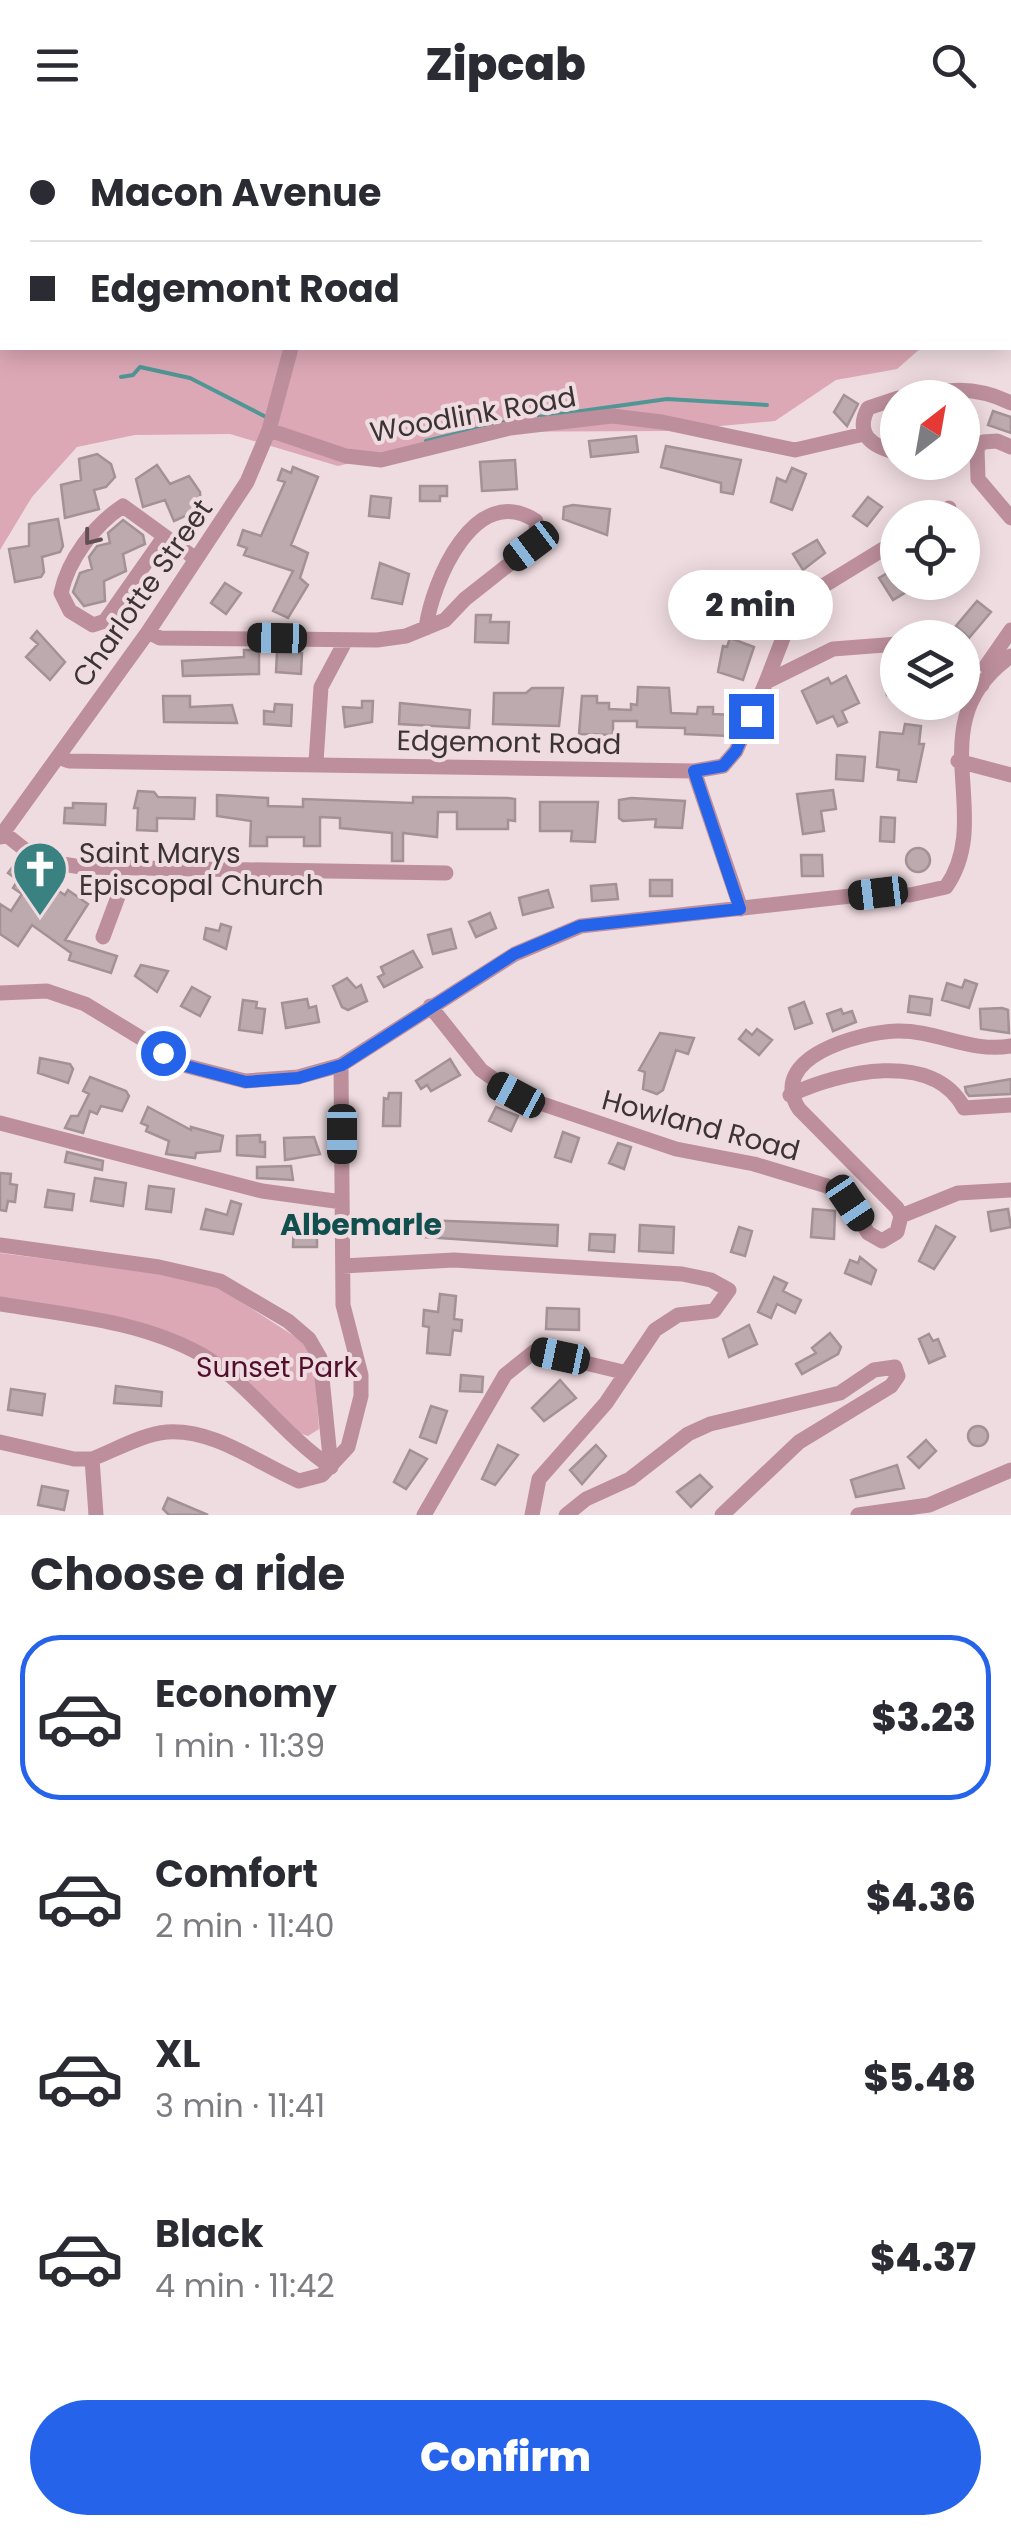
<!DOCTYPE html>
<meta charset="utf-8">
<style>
body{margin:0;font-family:Poppins,sans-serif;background:#f7f7f7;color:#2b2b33;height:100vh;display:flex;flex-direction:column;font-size:38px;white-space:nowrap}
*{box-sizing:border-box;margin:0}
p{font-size:32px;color:#7c7c81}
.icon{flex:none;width:55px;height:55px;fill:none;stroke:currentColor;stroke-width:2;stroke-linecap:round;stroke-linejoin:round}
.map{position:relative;height:1385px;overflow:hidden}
.side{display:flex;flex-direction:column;background:#fff;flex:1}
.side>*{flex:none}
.banner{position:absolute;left:0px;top:0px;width:1012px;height:220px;box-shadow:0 5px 25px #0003;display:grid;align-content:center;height:220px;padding:0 30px;background:#fff}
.needle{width:65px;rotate:31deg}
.buttons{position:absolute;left:880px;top:250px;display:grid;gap:20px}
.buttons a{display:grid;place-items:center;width:100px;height:100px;border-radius:50%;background:#fff;box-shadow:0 5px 25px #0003;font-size:50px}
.end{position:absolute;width:45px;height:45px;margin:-22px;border:12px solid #2563eb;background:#fff;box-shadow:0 0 0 5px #fff}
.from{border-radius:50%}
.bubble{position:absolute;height:70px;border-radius:35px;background:#fff;box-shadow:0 5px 25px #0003;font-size:32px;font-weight:800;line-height:70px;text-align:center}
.car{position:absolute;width:30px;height:60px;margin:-30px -15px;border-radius:12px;box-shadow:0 0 8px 2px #0007;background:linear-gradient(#222 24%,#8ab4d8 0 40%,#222 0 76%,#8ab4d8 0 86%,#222 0)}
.banner b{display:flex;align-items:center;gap:35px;height:95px;font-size:38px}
.banner b+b{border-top:2px solid #e1e1e2}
.banner i{width:25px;height:25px;background:#2b2b33}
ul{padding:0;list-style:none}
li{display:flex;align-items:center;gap:30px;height:165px;margin:0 20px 15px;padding:0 10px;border:5px solid transparent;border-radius:40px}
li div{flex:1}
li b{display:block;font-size:38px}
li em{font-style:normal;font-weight:800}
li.on{border-color:#2563eb}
li>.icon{width:90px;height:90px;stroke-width:1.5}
h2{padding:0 30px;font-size:45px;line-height:120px}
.primary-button{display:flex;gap:20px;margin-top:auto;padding:20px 30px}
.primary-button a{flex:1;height:115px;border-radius:60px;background:#2563eb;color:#fff;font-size:40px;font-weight:800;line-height:115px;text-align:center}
header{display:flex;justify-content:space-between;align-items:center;height:130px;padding:0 30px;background:#fff;font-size:45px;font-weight:800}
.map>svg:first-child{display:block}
</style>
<header><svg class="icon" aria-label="menu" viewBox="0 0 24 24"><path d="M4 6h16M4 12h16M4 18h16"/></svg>Zipcab<svg class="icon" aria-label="search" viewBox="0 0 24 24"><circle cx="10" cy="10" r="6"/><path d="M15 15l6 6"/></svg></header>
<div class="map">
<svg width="1011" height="1385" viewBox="0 0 1011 1385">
<rect width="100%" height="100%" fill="#efdce1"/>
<path fill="#dda8b6" d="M0,0H1011V140L1010,2H2V218H921L897,239L836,250L775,291L666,301L476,302L338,336L230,304L135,305L77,317L32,367L0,420Z
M0,1123L168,1145L218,1157L305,1213L314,1231L319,1299L308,1306L296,1302L207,1222L0,1167Z"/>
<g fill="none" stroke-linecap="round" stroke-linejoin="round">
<path stroke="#509695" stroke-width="4" d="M75,2L76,0
M121,247L133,245L140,237L190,248L266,287
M539,287L667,269L767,275
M426,311L509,291"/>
</g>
<path fill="#bcaaae" stroke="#a39196" stroke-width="2.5" d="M844,265L858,274L847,296L834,282Z
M993,281L1011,287V303L988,295Z
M636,306L638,322L591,327L589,311Z
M666,316L741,330L733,364L721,362V353L661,337Z
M97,324L111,334L115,347L106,357L94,360L99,379L65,388L61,355L81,350L79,329Z
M515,330L517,359L482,361L480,332Z
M157,335L170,354L189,346L200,362L201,379L174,391L165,370L143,377L136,349Z
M293,337L318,347L291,415L308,423L300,448L308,455L288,488L273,481L293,441L244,425L247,418L238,415L243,400L261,406L285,352L278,350L282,339L291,343Z
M792,338L806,344L792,380L771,372L777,348L786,352Z
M420,356H447V366H440V371H420Z
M371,366L391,368L389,388L369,386Z
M868,367L882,377L867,396L853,386Z
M573,375L610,379L607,405L563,389L564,377Z
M58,389L63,416L60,422L42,427L44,442L41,447L15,452L9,419L29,416V394Z
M123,390L143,405L145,414L123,424L126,441L104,451L105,471L84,476L73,462L80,443L92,439L89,427L97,416L110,413L108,403Z
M817,410L825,423L803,440L793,424Z
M380,433L409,444L402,474L372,468Z
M898,437V452H923L893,470L879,448Z
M225,453L241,463L226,484L211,473Z
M760,456L779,465L764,496L745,487Z
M977,471L991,482L969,508L956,496Z
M476,485H491L490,492H509L508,513L475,512Z
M37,501L65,532L50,550L26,527L38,514L31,508Z
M730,508L754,517L743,550L718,542L723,516L727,517Z
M244,520H259V544L183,546L182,531L244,527Z
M277,522L302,523L301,544L276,542Z
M898,536V563L887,565L882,539Z
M846,546L859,573L842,581L847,592L838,596L833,586L817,593L802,561L828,548L831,554Z
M638,557L669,558L671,583L697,584L698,577H713V584L736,585L730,606L685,604V598L637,597V591H613V605L579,604L582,566H597V573H609V579L631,580V574L637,575Z
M532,558H563L559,596L493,594L494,563H526Z
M163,566H190V577L232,575L237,593L164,592Z
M362,571H373L372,592L345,597L343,577L362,578Z
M400,573L470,580L469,598L399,594Z
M275,574L292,575L291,596L264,594V581L274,582Z
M905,594L921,596L919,614H924L916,652L898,650L899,640L877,637L880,602L903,604Z
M837,625L865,627L863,651L836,649Z
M833,660L836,679L821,681L824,701L803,704L797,664Z
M138,661L154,662L158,667L195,668L194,689L157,688V701L137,700L138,678H134Z
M217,665L268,668V676L303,677V669L413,673V667L508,668L515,669V691L508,690V699H457V682H438L437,707L403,703V731H392V703L340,698V688L320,687V716H304V707H267V716H250L251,691L217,686Z
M631,668L685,671L682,698L655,697L656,689L623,691L619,688V670Z
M540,672H598L595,712L571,711L572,701H540Z
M73,673L106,674L105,695L64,693L65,678H73Z
M881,687L895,688L894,712L880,711Z
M906 730a12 12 0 1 1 24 0a12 12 0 1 1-24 0Z
M801,725H822L823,746H802Z
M18,730L37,744L33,750L49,761L52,757L65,765L68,760L88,774L65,810L117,826L111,843L69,830L71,823L32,795L18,816L0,804V774L11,781L22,764L13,758L18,750L8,743Z
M650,750H672V766H650Z
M616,754L618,769L592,771L591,756Z
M548,760L553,777L523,785L519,768Z
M490,783L496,798L476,807L469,792Z
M221,794L231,797L226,819L204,809L206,798L219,801Z
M451,799L456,818L433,824L428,805Z
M413,821L422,837L384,857L378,847L384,844L381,837Z
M141,835L168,841L157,862L135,846Z
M347,848L356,858L361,855L367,871L348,880L342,877L333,856Z
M965,850L977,854L969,878L942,870L947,853L962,858Z
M192,857L210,867L200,886L181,876Z
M910,866L932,869L930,885L908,882Z
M307,869L309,878L316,876L319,892L286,898L282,873Z
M243,870L257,872L256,878L265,879L262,903L239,900Z
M804,872L812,893L795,899L789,878Z
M1002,878L1008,880L1009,903L981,899L980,879Z
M841,879L843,884L852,881L856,892L833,901L827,884Z
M757,899L772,910L759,925L739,909L746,900L752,905Z
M660,903L694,908L688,924L676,920L663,960L657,964L643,959L645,942L639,940Z
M40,928L70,934L73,939L68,953L38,943Z
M450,929L460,945L431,961L427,955L421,959L416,951Z
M90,947L126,961L129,966L122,981L101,976L97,984L90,981L83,1003L65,998L71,986H78L89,964L83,961Z
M1011,949V964L969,966L966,962L965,957Z
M389,963H401L400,996H383L384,968L388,969Z
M148,977L191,1000V997L223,1006L220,1021L196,1023L195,1028L166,1024L169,1011L146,1001L148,996L141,993Z
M496,977L518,986L511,1001L489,991Z
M563,1002L579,1008L571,1032L555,1027Z
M260,1005V1012H265V1027L237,1025V1006Z
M314,1007L320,1024L285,1030L284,1008Z
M618,1013L631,1017L624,1039L609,1033Z
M67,1022L103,1031L102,1040L65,1032Z
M291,1036L293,1050L257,1048V1037Z
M0,1043L11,1044L10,1054L17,1055L15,1072L8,1071L6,1081L0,1080Z
M95,1048L126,1053L123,1076L91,1071Z
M149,1056L174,1059L171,1082L146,1079Z
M48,1060L74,1064L72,1080L45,1077Z
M231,1071L241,1074L233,1104L201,1099L206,1079L227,1085Z
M813,1079L835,1081L834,1109L811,1107Z
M1008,1079L1011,1097L991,1101L988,1082Z
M294,1090L317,1091V1117H293Z
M422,1090L558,1095L557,1116L425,1107Z
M640,1095L674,1097L673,1123L639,1121Z
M936,1096L955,1107L934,1139L919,1131Z
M739,1097L752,1101L745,1126L731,1122Z
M590,1104L615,1105L614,1122L589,1120Z
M860,1127L876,1140L871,1154L845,1143L850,1130L858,1133Z
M774,1147L787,1153L783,1161L801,1170L795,1183L777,1174L771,1188L758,1182Z
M440,1164L456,1166L454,1189L462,1190L461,1201L453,1200L450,1225L427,1223L429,1197L423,1196L424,1180L438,1182Z
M547,1178L579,1179V1200L546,1199Z
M749,1195L757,1214L729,1227L723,1209Z
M830,1203L841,1217L838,1224L802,1244L796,1234L816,1223L812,1218Z
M929,1204L933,1211L938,1209L945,1226L929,1233L919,1209Z
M461,1245L483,1247L482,1262L460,1261Z
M560,1250L576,1268L544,1291L532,1278Z
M116,1256L162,1262L161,1276L114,1273Z
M11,1259L45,1264L42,1285L8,1280Z
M431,1276L447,1281L436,1313L420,1307Z
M968 1306a10 10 0 1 1 20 0a10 10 0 1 1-20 0Z
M926,1310L936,1321L919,1338L908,1327Z
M498,1315L518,1325L495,1355L482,1349Z
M596,1315L606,1326L582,1354L570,1340Z
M410,1320L427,1329L406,1359L394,1352Z
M897,1335L904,1358L856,1367L851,1350Z
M700,1345L712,1357L691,1377L677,1362Z
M42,1356L68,1361L64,1380L38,1375Z
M168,1368L208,1385H169L163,1379Z"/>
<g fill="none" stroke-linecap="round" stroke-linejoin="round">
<path stroke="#bd8f9c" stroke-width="15" d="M343,2L344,0
M898,268L868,278C854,305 873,317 898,323
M903,268C945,260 972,254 1011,273
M962,297L977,318L978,349L1011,388
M269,300L346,326L381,330L510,298L612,286L662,292L795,320L864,304
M977,318L983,312L997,311L1011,317
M934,388L949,378
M164,407L105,491L93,495L70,481L61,463C68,430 94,395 123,376L196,429
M148,502L160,508L377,510L406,506L445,490L465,469L531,417L537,410L536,391C475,350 432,452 426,498
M991,540L986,536L1011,500
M962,541L982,555
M766,552L797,472L898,410
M58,627L69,631L694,641L723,636L736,621L766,552L833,519L898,514
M958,631L1011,645
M316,632L321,557L346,510
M694,641L741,779
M4,703L38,730L81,737L446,743
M0,707L148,502L247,352L269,300L291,218
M103,807L122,756L120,738
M0,863L47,861L85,874L187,936L245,951L298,947L341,935L515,824L581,796L878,763L910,765L946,757C997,684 916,593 1011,526
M430,876L481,940L516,965L676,1019L754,1034L827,1056L850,1073L868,1103L882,1111L897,1102L901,1086L897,1078L799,979C766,928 859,902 897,901C937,900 970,923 1011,916
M790,965C839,942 933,919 964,978L1011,975
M0,993L262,1061L342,1072
M901,1086L958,1063L1011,1060
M0,1115L159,1137L220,1151L288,1191L309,1209L320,1228L331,1337
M343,1136L454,1130L682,1144L711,1150L729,1160L714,1181L678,1185L655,1200L606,1273L539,1349L532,1385
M0,1174C68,1185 141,1191 202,1225C247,1251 284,1306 331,1337
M0,1312L74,1329H92
M96,1385L92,1329C115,1320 143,1304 167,1302C215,1299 257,1333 299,1351L322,1345L348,1317L361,1266V1245L343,1175L341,935
M424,1385L505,1245L535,1221L623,1242
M566,1385L586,1369L630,1349L688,1304L710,1294L840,1263L874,1240L895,1237L898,1246L891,1256L799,1312L722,1385
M858,1385L929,1375L1011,1340"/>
</g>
<defs><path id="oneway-chevron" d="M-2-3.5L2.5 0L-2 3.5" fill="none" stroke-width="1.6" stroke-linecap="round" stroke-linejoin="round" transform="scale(2.5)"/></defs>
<use stroke="#624f54" href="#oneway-chevron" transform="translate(91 408) rotate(128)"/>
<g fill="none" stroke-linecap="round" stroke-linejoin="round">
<path stroke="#2563eb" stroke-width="12" d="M163,923L186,936L246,952L298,948L342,935L514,824L580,796L740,779L694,641L723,636L736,621L751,586"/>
</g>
<defs>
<g id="church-pin" transform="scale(2.875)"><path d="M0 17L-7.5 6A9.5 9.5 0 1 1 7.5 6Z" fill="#3a8281" stroke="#efdce1"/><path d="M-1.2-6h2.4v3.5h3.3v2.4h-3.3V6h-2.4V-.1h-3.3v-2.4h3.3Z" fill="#fff"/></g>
</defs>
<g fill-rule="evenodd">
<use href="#church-pin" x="40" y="739"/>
</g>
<g text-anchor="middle" stroke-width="8" stroke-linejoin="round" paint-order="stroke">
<g font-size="28" fill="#3b3335" stroke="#efdce1">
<text transform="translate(473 284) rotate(-10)" y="10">Woodlink Road</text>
<text transform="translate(142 463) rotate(-55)" y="10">Charlotte Street</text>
<text transform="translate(509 612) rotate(1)" y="10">Edgemont Road</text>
<text transform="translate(701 995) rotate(15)" y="10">Howland Road</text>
</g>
<g font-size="28" fill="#3b3335" stroke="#efdce1" text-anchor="start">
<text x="79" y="733">Saint Marys<tspan x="79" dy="32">Episcopal Church</tspan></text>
</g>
<g font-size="28" fill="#520f2b" stroke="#efdce1">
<text x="277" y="1247">Sunset Park</text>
</g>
<g font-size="30" font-weight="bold" fill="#114f4e" stroke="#efdce1">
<text x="361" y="1105">Albemarle</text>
</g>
</g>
</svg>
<div class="buttons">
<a><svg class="needle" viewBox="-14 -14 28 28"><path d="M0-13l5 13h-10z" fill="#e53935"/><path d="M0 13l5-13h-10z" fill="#7c7c81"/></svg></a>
<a><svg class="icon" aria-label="locate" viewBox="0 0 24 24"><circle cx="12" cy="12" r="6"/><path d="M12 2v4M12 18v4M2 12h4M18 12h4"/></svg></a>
<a><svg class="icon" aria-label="layers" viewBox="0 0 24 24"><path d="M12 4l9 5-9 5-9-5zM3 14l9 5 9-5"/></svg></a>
</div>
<i class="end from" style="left:163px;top:923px"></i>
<i class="end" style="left:751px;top:586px"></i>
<div class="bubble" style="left:668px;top:440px;width:165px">2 min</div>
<i class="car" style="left:531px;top:416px;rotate:233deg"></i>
<i class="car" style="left:277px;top:508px;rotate:271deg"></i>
<i class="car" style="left:878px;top:763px;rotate:263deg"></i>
<i class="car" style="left:516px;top:965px;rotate:298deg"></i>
<i class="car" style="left:342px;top:1004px;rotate:180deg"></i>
<i class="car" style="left:850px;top:1073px;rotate:146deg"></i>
<i class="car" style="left:560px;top:1226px;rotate:282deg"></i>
<div class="banner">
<b><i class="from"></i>Macon Avenue</b>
<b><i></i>Edgemont Road</b>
</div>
</div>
<section class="side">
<h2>Choose a ride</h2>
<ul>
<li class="on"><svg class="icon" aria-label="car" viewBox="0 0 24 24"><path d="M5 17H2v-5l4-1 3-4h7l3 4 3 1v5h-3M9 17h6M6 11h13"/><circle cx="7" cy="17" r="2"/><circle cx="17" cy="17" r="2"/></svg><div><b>Economy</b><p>1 min · 11:39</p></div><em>$3.23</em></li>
<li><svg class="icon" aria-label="car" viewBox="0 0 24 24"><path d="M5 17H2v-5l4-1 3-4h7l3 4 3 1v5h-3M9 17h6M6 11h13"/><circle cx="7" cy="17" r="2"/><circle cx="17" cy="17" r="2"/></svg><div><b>Comfort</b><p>2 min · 11:40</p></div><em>$4.36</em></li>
<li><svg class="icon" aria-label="car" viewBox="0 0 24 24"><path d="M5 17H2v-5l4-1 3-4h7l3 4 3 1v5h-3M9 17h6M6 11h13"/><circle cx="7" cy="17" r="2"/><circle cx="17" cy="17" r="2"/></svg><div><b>XL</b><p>3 min · 11:41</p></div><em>$5.48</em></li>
<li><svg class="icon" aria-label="car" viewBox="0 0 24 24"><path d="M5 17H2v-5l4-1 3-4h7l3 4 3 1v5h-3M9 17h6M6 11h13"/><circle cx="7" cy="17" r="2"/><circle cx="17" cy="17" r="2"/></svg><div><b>Black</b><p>4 min · 11:42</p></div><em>$4.37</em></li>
</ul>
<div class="primary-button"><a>Confirm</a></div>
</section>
